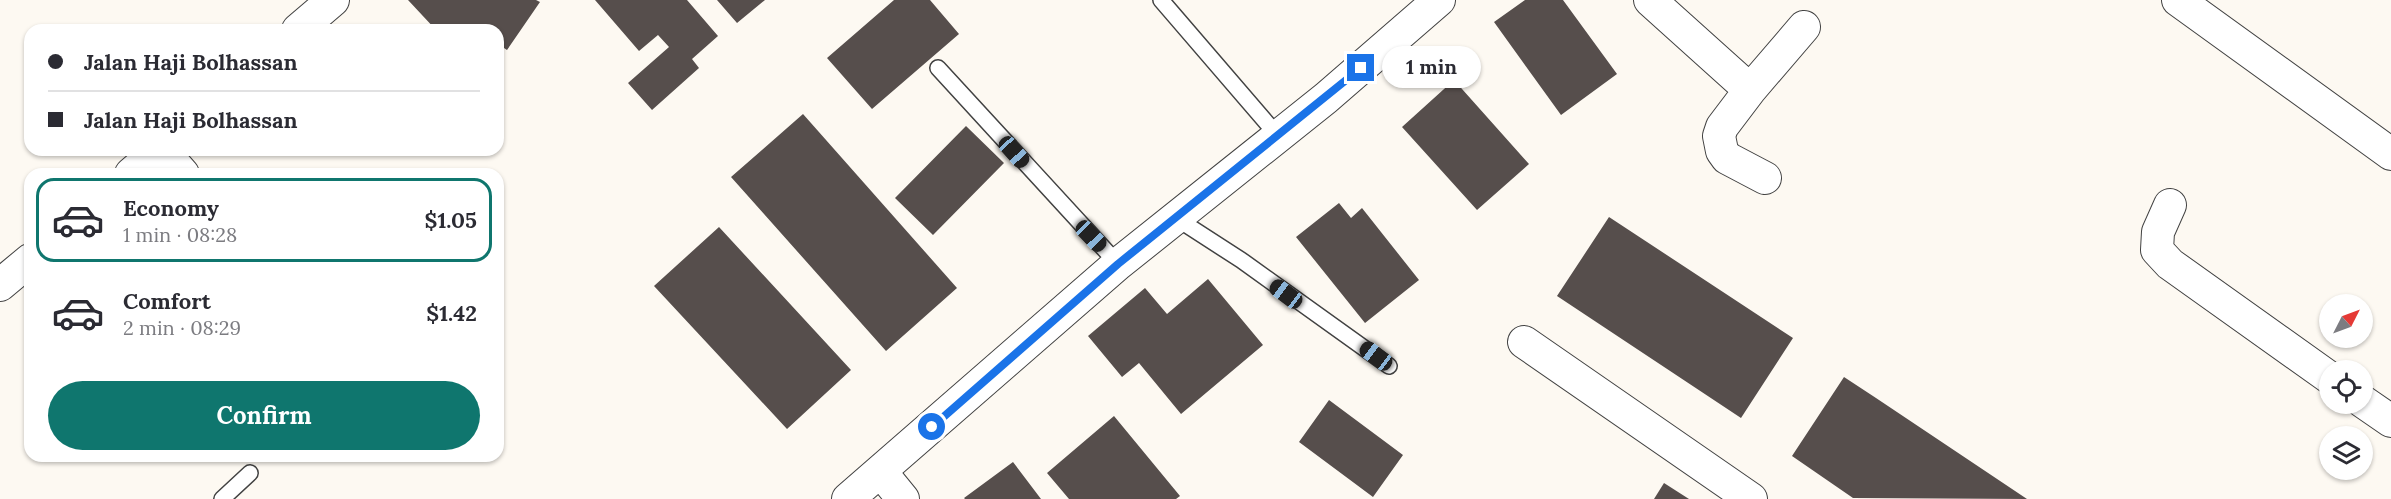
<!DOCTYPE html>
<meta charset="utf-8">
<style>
body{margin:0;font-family:Lora,serif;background:#f7f7f7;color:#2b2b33;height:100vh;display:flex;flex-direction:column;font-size:22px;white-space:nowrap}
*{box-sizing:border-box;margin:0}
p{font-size:20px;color:#7c7c81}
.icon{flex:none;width:33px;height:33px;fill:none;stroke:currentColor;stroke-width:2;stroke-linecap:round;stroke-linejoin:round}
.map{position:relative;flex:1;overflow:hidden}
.details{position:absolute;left:24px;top:168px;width:480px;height:294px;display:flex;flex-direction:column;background:#fff;border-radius:18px;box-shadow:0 2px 4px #0004}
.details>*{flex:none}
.banner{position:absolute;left:24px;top:24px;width:480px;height:132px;border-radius:18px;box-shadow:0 2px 4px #0004;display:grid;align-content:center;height:132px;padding:0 24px;background:#fff}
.needle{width:39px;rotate:48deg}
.buttons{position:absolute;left:2319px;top:294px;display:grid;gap:12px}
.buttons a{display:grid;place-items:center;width:54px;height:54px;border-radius:50%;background:#fff;box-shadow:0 2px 4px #0004;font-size:30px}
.end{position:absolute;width:27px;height:27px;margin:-14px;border:8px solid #1a73e8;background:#fff;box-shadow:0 0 0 3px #fff}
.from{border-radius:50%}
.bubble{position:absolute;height:42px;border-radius:21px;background:#fff;box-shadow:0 2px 4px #0004;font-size:20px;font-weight:700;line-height:42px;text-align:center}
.car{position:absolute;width:18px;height:36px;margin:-18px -9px;border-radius:8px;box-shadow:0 0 4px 2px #0007;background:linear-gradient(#222 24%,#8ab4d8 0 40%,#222 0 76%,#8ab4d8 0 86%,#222 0)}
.banner b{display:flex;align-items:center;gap:21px;height:57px;font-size:22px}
.banner b+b{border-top:2px solid #e1e1e2}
.banner i{width:15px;height:15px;background:#2b2b33}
ul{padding:10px 0 0;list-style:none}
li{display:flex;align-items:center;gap:18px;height:84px;margin:0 12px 9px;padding:0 12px;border:3px solid transparent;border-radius:18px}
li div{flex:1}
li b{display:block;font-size:22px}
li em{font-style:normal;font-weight:700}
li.on{border-color:#0f766e}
li>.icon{width:54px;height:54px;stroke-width:1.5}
.button{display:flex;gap:12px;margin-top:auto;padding:12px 24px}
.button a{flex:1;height:69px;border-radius:36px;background:#0f766e;color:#fff;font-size:24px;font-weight:700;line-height:69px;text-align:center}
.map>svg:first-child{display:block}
</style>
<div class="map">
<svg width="2391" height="499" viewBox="0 0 2391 499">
<rect width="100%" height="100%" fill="#fdf9f2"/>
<path fill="#564e4c" d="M408,0H536L540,2L507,50L498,44V30H436Z
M595,0H687L718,36L692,59L699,68L652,110L628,83L669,47L658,35L639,51Z
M717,0H765L737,23Z
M894,0H930L959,34L872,109L827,58Z
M1525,0H1563L1617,74L1561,115L1494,22Z
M1454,80L1529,164L1477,210L1402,127Z
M803,114L957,288L886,351L731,177Z
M966,126L1004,163L933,235L895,198Z
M1339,203L1351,218L1362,208L1419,280L1365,323L1296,237Z
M1609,217L1793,338L1741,418L1557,296Z
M719,227L851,370L787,429L654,286Z
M1208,279L1263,345L1181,414L1139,363L1122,377L1088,336L1145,288L1167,314Z
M1844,377L1876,398L2027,499L1853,498L1792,456Z
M1329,400L1403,455L1373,497L1299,442Z
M1114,416L1180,496L1176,499H1069L1047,473Z
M1013,462L1041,499H965L964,498Z
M1664,483L1689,499H1654Z"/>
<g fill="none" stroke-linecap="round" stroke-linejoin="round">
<g stroke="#424242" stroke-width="18">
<path id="service" d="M1161,0L1278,136
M938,68L1118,264
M1176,218L1241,260L1389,366
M222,499L250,473"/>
</g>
<g stroke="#424242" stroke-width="34">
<path id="minor" d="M1650,0L1750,90
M2178,0L2391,154
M298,30L333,0
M162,150L183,174
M131,174L159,150
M1765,178L1727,158L1722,151L1719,136L1722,127L1750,90L1804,27
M2170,205L2158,232L2157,250L2170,264L2330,378
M0,285L30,260
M1524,342L1751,499
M2362,401L2391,421
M881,472L903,499
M848,499L1118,264L1326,98L1439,0"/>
</g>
<use href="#service" stroke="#fff" stroke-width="15"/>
<use href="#minor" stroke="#fff" stroke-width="32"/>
</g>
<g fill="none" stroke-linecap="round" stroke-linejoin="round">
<path stroke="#1a73e8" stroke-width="8" d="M932,427L1118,264L1361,68"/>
</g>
</svg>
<div class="buttons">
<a><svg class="needle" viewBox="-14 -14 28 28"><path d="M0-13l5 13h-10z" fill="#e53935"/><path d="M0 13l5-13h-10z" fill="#7c7c81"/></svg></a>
<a><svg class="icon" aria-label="locate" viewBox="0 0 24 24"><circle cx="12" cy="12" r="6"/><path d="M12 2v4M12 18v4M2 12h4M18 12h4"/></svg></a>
<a><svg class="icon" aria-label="layers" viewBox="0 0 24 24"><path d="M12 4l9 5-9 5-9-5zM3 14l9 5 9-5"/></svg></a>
</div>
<i class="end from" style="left:932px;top:427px"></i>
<i class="end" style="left:1361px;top:68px"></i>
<div class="bubble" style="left:1382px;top:46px;width:99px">1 min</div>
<i class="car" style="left:1014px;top:152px;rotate:138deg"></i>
<i class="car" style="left:1091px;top:236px;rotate:136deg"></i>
<i class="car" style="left:1286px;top:294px;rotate:307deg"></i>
<i class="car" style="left:1376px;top:356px;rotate:307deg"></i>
<div class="banner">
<b><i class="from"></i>Jalan Haji Bolhassan</b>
<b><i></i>Jalan Haji Bolhassan</b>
</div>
<section class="details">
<ul>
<li class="on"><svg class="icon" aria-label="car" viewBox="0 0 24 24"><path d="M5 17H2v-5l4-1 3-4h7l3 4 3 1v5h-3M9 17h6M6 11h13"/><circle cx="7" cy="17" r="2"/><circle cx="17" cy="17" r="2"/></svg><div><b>Economy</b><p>1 min · 08:28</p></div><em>$1.05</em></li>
<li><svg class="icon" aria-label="car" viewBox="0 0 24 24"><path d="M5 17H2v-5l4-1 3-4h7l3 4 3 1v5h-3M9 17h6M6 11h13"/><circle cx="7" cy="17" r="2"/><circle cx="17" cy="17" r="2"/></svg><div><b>Comfort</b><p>2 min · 08:29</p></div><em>$1.42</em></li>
</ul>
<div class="button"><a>Confirm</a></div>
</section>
</div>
